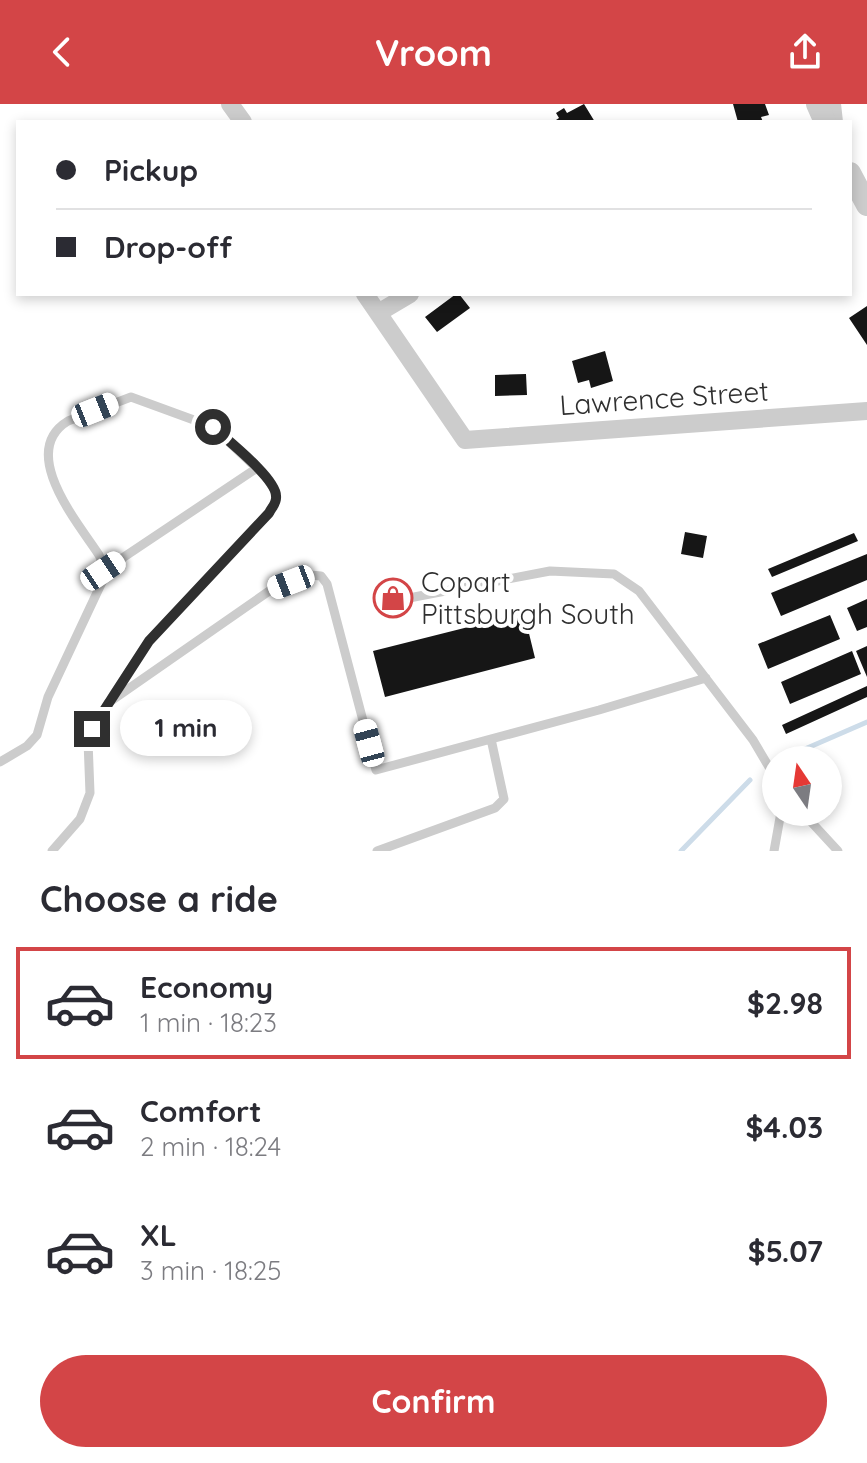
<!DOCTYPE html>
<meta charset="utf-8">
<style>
body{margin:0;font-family:Quicksand,sans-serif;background:#f7f7f7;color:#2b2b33;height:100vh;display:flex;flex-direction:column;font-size:30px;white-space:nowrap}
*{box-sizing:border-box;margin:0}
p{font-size:26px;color:#7c7c81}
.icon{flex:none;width:44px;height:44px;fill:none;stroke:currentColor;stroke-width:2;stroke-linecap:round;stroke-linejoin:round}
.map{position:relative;height:747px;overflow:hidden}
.sheet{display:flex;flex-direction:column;background:#fff;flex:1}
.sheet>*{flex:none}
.top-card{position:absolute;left:16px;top:16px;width:836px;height:176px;border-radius:0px;box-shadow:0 4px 12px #0003;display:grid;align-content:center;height:176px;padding:0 40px;background:#fff}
.needle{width:52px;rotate:347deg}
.tools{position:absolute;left:762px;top:642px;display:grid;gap:16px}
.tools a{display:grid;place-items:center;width:80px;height:80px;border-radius:50%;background:#fff;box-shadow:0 4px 12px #0003;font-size:40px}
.end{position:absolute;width:36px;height:36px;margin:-18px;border:10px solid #2f2f2f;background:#fff;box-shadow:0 0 0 4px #fff}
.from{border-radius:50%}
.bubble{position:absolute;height:56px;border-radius:28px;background:#fff;box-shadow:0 4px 12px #0003;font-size:26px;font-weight:800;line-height:56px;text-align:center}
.car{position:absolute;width:24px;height:48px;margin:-24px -12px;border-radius:10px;box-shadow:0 0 6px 2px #0007;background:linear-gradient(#fff 24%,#345 0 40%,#fff 0 76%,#345 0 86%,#fff 0)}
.top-card b{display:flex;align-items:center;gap:28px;height:76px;font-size:30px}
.top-card b+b{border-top:2px solid #e1e1e2}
.top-card i{width:20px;height:20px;background:#2b2b33}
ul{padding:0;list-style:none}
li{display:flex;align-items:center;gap:24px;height:112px;margin:0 16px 12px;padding:0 24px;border:4px solid transparent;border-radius:0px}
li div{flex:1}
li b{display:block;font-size:30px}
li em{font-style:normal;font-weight:800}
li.active{border-color:#d34547}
li>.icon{width:72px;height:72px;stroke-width:1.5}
h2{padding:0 40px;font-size:36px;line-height:96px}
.cta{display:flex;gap:16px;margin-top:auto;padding:16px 40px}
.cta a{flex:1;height:92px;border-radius:48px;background:#d34547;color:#fff;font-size:32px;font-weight:800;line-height:92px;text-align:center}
header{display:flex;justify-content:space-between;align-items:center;height:104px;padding:0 40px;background:#d34547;color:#fff;font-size:36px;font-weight:800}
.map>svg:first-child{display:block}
</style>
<header><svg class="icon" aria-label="back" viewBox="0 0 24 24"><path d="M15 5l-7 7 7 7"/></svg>Vroom<svg class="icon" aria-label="share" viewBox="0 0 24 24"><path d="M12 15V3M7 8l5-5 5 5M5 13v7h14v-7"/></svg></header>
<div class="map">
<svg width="867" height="747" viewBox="0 0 867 747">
<rect width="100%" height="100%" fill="#fff"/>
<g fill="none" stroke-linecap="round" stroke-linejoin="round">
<path stroke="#cddce9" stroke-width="5" d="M798,648L867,618
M681,747L750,676"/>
</g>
<path fill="#161616" d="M584,0L595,18H553L559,14L556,9L564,4L567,9Z
M733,0H765L769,11L761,13L763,18H738Z
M456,190H459L470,204L437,228L425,213Z
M867,202V241L849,214Z
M605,247L613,277L591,284L589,276L578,279L572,257Z
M526,270L527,291L495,292V271Z
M685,428L707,432L703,454L681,450Z
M854,429L858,437L772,473L768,465Z
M867,450V476L781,512L771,489Z
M867,495V523L857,527L847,504Z
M524,509L535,554L385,593L373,547Z
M830,511L840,535L768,565L758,540Z
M867,542V573L856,547Z
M852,547L861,570L790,600L781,578Z
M867,582V593L786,630L782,621Z"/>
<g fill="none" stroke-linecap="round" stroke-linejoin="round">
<path stroke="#ccc" stroke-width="9" d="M103,467L257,364
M409,494L550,467L614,470L639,487L753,636L776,675
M0,658L27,642L37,631L48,593L102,478L103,460L99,451C79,420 17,348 68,317L131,293L213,323L266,373L276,388V397L269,409L149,537L112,593
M802,708L838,747
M52,747L80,715L90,689L88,637L108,599L272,485L310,471L321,472L327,480L376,666L599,606L706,574
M377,747L495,704L504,695L491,635
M774,747L781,708"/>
<path stroke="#ccc" stroke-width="18" d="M230,0L243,18
M832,0L834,18
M365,190L465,336L867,307
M378,209L410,190"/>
<path stroke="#ccc" stroke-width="22" d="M817,0L825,18
M850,69L867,101"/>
</g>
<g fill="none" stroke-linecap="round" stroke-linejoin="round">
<path stroke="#2f2f2f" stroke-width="10" d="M92,625L149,537L269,409C272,403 277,399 276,392C276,374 227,336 213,323"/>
</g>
<defs>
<g id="shop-ring" transform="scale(2)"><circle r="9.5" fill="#fff" stroke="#d34547" stroke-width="1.5"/><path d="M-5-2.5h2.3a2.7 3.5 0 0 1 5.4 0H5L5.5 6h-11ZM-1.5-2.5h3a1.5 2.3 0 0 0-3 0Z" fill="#d34547"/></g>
</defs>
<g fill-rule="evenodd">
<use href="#shop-ring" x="393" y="494"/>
</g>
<g text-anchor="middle" stroke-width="8" stroke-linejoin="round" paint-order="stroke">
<g font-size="28" fill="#2f2f2f" stroke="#fff">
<text transform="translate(664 294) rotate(-4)" y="10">Lawrence Street</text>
</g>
<g font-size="28" fill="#2f2f2f" stroke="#fff" text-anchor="start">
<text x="421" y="488">Copart<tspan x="421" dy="32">Pittsburgh South</tspan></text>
</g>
</g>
</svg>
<div class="tools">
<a><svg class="needle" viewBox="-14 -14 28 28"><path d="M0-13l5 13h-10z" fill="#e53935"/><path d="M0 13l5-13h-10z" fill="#7c7c81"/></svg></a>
</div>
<i class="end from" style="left:213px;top:323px"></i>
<i class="end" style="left:92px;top:625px"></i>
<div class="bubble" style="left:120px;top:596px;width:132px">1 min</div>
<i class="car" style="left:95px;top:306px;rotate:68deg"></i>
<i class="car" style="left:103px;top:467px;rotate:56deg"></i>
<i class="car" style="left:291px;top:478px;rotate:249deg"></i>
<i class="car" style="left:369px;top:639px;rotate:345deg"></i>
<div class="top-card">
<b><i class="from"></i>Pickup</b>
<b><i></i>Drop-off</b>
</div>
</div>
<section class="sheet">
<h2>Choose a ride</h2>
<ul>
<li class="active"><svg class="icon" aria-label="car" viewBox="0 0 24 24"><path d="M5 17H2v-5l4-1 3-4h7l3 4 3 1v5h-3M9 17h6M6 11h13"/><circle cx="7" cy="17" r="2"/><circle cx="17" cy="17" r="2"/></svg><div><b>Economy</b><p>1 min · 18:23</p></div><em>$2.98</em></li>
<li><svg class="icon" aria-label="car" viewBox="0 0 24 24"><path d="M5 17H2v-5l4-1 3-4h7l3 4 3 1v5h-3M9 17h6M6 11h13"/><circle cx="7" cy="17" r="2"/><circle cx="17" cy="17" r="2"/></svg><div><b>Comfort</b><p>2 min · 18:24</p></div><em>$4.03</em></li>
<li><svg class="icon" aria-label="car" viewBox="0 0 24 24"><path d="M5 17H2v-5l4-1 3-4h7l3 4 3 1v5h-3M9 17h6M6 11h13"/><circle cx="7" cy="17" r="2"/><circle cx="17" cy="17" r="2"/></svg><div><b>XL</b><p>3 min · 18:25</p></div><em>$5.07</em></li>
</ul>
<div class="cta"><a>Confirm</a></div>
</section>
